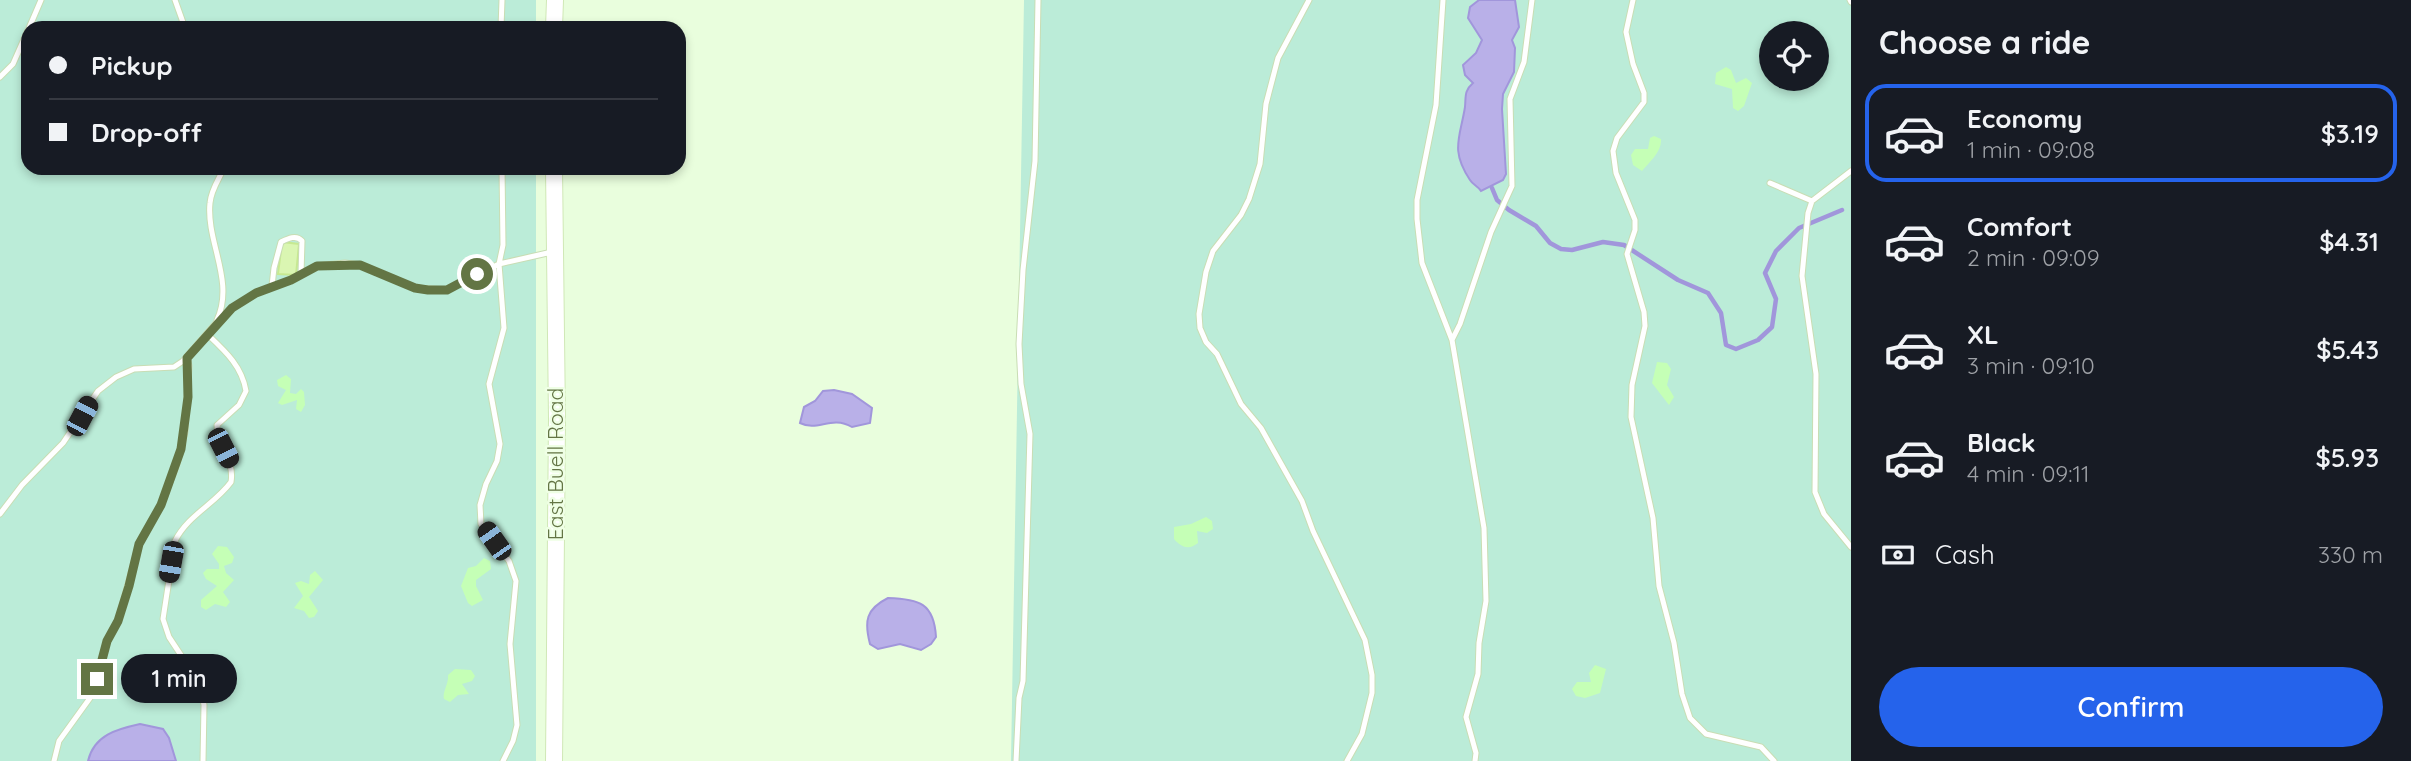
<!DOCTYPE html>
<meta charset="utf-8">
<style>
body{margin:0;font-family:Quicksand,sans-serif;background:#242831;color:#f1f3f6;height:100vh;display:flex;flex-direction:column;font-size:26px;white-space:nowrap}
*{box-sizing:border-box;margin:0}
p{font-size:23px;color:#9ea1a6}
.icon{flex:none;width:38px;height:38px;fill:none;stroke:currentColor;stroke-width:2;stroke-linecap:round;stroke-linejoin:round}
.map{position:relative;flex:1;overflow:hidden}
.panel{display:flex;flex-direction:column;background:#171b24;width:560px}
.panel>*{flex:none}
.guide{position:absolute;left:21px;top:21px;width:665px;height:154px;border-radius:21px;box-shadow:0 4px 10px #0003;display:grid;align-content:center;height:154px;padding:0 28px;background:#171b24}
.controls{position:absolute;left:1759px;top:21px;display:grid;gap:14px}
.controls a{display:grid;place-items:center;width:70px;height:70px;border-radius:50%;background:#171b24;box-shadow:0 4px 10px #0003;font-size:35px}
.end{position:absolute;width:32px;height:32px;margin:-16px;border:9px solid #637544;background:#fff;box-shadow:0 0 0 4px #fff}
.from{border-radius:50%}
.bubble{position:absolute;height:49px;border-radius:24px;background:#171b24;box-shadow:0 4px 10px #0003;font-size:23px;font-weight:600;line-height:49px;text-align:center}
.car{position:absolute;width:21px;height:42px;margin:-21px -10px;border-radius:9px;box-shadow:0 0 5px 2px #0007;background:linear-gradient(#222 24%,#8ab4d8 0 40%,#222 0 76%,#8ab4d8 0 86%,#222 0)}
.guide b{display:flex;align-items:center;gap:24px;height:66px;font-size:26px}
.guide b+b{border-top:2px solid #363941}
.guide i{width:18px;height:18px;background:#f1f3f6}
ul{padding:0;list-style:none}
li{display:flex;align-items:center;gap:21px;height:98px;margin:0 14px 10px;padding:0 14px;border:4px solid transparent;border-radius:21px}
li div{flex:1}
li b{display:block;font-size:26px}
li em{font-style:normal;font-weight:600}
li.on{border-color:#2563eb}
li>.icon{width:63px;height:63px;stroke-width:1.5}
h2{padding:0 28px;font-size:32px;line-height:84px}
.pay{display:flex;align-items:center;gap:18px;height:77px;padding:0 28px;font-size:26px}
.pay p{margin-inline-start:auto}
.primary-button{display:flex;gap:14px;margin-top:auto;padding:14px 28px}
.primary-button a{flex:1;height:80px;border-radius:42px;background:#2563eb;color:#fff;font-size:28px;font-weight:600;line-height:80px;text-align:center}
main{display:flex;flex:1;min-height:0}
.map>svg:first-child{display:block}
</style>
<main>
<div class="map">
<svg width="1851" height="761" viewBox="0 0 1851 761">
<rect width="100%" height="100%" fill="#e9fedd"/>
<path fill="#bbecd8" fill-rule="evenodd" d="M0,0H536V28H28V168H536V761H0Z
M1024,0H1851V761H1011ZM1771,33H1816V79H1771Z"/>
<path fill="#c5ffb6" d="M1726,67L1731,70L1736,83L1746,78L1752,83L1744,106L1738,111L1733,108L1732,89L1715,84L1716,73Z
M1654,136L1661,139C1662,152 1649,162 1642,171L1633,165L1631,155L1635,149H1648L1650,138Z
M1657,362L1667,363L1671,369L1667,385L1674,397L1669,405L1652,383Z
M286,375L291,379L290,393L296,394L301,389L304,392L305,405L301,412L296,409L297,400L282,405L278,403L286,390L278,386L277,380Z
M1206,517L1212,521L1213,529L1207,533L1197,531L1198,543C1189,550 1182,548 1174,539V527L1191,524Z
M218,546L227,547L234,557L232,563L224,566L226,573L234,580L223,592L230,602L226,607L215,604L206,610L201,607V600L217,586L206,579L203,573L207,569H219V564L212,554Z
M484,558L490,561L491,569L476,580V586L483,600L472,606L468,603L461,586L468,568L476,566Z
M315,571L323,580L309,597L318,611L314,617L309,618L304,611L294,608L303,596L295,583L301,581L309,584L310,575Z
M1595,665L1606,669L1600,693L1585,698L1576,696L1572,689L1577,682H1591L1589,673Z
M455,669L471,670L475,676L472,681L462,684L469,694L458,695L450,702L444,699C442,692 449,684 448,675Z"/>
<path fill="#b9b0e8" stroke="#a196db" stroke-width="2" d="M1479,0H1515L1519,27L1512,40L1515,48L1514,72L1503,94L1502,109L1506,174L1503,180L1481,191C1478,186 1473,185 1470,180C1450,150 1460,138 1465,107C1466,96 1464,91 1473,83L1465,75L1463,65L1476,53L1482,40L1468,18L1470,7Z
M834,390L852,394L872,408L870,423L852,427C831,415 818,432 800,423L804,407L815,401L823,391Z
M888,598C919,599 934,603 936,637L931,644L921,650L900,644L878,649L870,644C864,621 866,609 888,598Z
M140,724L163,729L169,738L176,761H88C94,735 117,729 140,724Z"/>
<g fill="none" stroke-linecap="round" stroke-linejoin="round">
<path stroke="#a196db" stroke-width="4.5" d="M1492,188L1497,200L1509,210L1536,226L1550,243L1561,249L1572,250L1603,242L1624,245L1678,280L1708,293L1721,313L1726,345L1736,349L1758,340L1772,327L1776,299L1765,273L1776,251L1799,228L1842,210"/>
</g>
<path fill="#daf6b2" stroke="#c7e991" stroke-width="2" d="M282,242L299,244L296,275L278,274Z"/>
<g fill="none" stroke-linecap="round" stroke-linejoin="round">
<g stroke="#c9ddb4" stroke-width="7">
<path id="lane" d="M175,0L185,28
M1309,0L1278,58L1266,104L1260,164L1249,199L1241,215L1213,251L1206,272L1199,314L1200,328L1206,342L1217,354L1241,404L1261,428L1302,501L1313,531L1365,640L1372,675V693L1362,734L1347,761
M1443,0L1436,105L1417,200V219L1422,263L1452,340L1484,528L1486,601L1479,643L1478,674L1466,717L1476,753L1475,761
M1633,0L1626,32L1633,64L1644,93V102L1617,138L1613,151L1616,173L1635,220V230L1627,254L1644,312L1645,326L1632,385L1631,417L1653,518L1659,586L1674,643L1682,694L1690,718L1706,734L1761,747L1774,761
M1850,0L1851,2
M29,28L41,0
M501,28L502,0
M0,77L13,64L28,30
M502,168L503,245L499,264L504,328L489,384L500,444L497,461L486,484L480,505L481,524L509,561L516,581L510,644L517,725L513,741L503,761
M1851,171L1812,201L1808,213L1802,276L1816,374L1815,492L1824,514L1851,547
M1770,183L1812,201
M272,286L274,268L281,242C287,239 296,234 302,241L301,274
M217,320C235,281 206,242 210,203C211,190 219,179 224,168
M1452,340L1460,324L1491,232L1512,186L1510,99L1524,62L1532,0
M0,514L22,485L63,443L98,391L116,377L134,369L174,367L183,361L216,323L232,308L256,293L291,280L317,266L345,263L361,265L415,288L447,290L499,264L552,252
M54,761L59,741L90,698L107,641L118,621L139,544L161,505L177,464L185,432L189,366L187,357
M203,761L204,705L200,684L169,637L163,619L175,541C188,515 215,504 231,482C235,460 217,447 217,425L239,405L246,391C242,366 225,351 207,334
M1016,761L1019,698L1023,681L1030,434L1021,384L1019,344L1023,270L1035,161L1038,0"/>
</g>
<g stroke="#d0e8b6" stroke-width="18">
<path id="secondary" d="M554,28L555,0
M554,761L557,419L554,168"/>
</g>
<use href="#lane" stroke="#fff" stroke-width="5"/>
<use href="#secondary" stroke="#fff" stroke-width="16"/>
</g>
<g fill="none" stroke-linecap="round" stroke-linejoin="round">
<path stroke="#637544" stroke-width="9" d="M97,679L107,641L118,621L129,586L139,544L161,505L181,449L188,397L187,358L232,308L256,293L291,280L317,266L360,265L415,288L428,290H447L477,274"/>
</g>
<g text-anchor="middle" stroke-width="5" stroke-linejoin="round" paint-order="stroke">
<g font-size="21" fill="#637544" stroke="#efffe5">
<text transform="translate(556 464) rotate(-90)" y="7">East Buell Road</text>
</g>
</g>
</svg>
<div class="controls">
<a><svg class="icon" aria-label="locate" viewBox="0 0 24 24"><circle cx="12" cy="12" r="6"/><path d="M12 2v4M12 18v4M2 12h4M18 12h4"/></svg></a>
</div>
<i class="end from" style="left:477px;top:274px"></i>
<i class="end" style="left:97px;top:679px"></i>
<div class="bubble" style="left:121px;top:654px;width:116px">1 min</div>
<i class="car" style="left:82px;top:416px;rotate:28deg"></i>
<i class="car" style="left:223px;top:448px;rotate:153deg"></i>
<i class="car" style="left:494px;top:541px;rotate:325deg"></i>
<i class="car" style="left:171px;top:562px;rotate:190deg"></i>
<div class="guide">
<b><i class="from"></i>Pickup</b>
<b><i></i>Drop-off</b>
</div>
</div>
<section class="panel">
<h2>Choose a ride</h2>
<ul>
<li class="on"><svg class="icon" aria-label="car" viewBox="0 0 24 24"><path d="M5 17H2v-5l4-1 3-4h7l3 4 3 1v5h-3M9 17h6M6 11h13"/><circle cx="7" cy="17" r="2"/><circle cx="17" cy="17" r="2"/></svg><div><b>Economy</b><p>1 min · 09:08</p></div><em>$3.19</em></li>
<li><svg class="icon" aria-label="car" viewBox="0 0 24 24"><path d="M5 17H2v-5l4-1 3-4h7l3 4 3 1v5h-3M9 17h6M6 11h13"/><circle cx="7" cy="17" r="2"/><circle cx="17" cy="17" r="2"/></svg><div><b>Comfort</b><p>2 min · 09:09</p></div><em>$4.31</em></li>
<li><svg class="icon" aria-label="car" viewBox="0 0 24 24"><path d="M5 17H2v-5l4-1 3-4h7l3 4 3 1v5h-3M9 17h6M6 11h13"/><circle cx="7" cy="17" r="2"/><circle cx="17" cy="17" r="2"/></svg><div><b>XL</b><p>3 min · 09:10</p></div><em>$5.43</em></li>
<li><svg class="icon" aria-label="car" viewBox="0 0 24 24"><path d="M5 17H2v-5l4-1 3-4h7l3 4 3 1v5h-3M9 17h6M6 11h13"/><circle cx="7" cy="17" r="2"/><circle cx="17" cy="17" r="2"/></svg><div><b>Black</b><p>4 min · 09:11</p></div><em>$5.93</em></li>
</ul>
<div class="pay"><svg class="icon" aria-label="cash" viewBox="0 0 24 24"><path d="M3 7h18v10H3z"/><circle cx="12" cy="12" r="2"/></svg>Cash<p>330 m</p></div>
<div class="primary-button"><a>Confirm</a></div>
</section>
</main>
